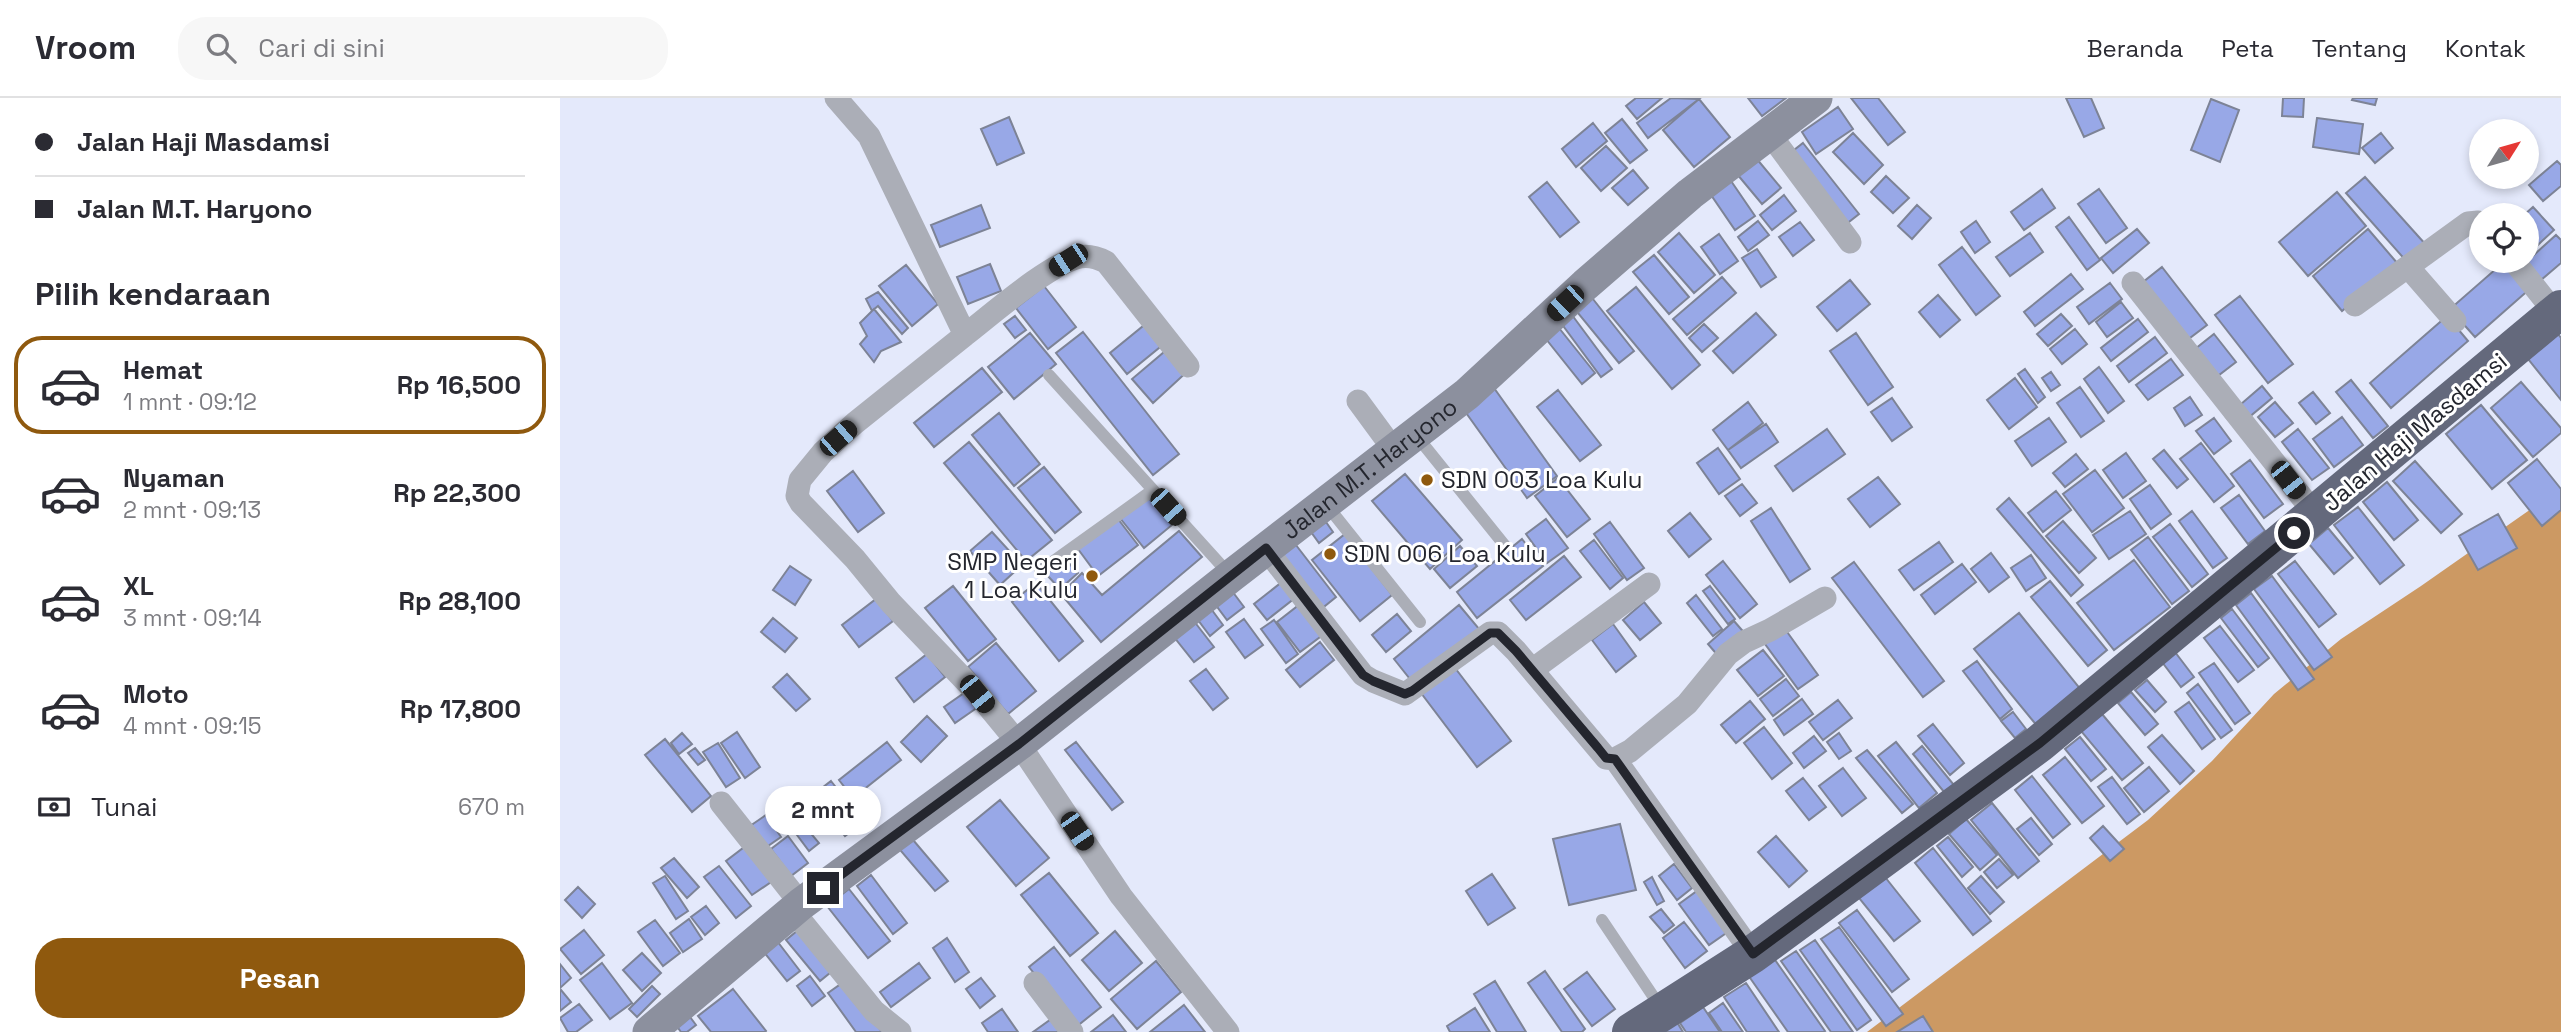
<!DOCTYPE html>
<html lang="id">
<meta charset="utf-8">
<style>
body{margin:0;font-family:"Space Grotesk",sans-serif;background:#f7f7f7;color:#2b2b33;height:100vh;display:flex;flex-direction:column;font-size:26px;white-space:nowrap}
*{box-sizing:border-box;margin:0}
p{font-size:23px;color:#7c7c81}
.icon{flex:none;width:38px;height:38px;fill:none;stroke:currentColor;stroke-width:2;stroke-linecap:round;stroke-linejoin:round}
.map{position:relative;flex:1;overflow:hidden}
.side{display:flex;flex-direction:column;background:#fff;width:560px}
.side>*{flex:none}
.hud{display:grid;align-content:center;height:154px;padding:0 35px;background:#fff}
.needle{width:46px;rotate:53deg}
.fabs{position:absolute;left:1909px;top:21px;display:grid;gap:14px}
.fabs a{display:grid;place-items:center;width:70px;height:70px;border-radius:50%;background:#fff;box-shadow:0 4px 10px #0003;font-size:35px}
.end{position:absolute;width:32px;height:32px;margin:-16px;border:9px solid #24262e;background:#fff;box-shadow:0 0 0 4px #fff}
.from{border-radius:50%}
.bubble{position:absolute;height:49px;border-radius:24px;background:#fff;box-shadow:0 4px 10px #0003;font-size:23px;font-weight:700;line-height:49px;text-align:center}
.car{position:absolute;width:21px;height:42px;margin:-21px -10px;border-radius:9px;box-shadow:0 0 5px 2px #0007;background:linear-gradient(#222 24%,#8ab4d8 0 40%,#222 0 76%,#8ab4d8 0 86%,#222 0)}
.hud b{display:flex;align-items:center;gap:24px;height:66px;font-size:26px}
.hud b+b{border-top:2px solid #e1e1e2}
.hud i{width:18px;height:18px;background:#2b2b33}
ul{padding:0;list-style:none}
li{display:flex;align-items:center;gap:21px;height:98px;margin:0 14px 10px;padding:0 21px;border:4px solid transparent;border-radius:28px}
li div{flex:1}
li b{display:block;font-size:26px}
li em{font-style:normal;font-weight:700}
li.current{border-color:#8f590e}
li>.icon{width:63px;height:63px;stroke-width:1.5}
h2{padding:0 35px;font-size:32px;line-height:84px}
.pay{display:flex;align-items:center;gap:18px;height:77px;padding:0 35px;font-size:26px}
.pay p{margin-inline-start:auto}
.primary-button{display:flex;gap:14px;margin-top:auto;padding:14px 35px}
.primary-button a{flex:1;height:80px;border-radius:28px;background:#8f590e;color:#fff;font-size:28px;font-weight:700;line-height:80px;text-align:center}
header{display:flex;align-items:center;gap:42px;box-sizing:border-box;height:98px;padding:0 35px;background:#fff;border-bottom:2px solid #e1e1e2}
header strong{font-size:33px}
nav{display:flex;gap:38px;margin-inline-start:auto;font-size:24px}
.search{width:490px;height:63px;background:#f7f7f7;display:flex;align-items:center;gap:18px;box-sizing:border-box;padding:0 24px;border-radius:28px;color:#7c7c81;font-size:26px}
main{display:flex;flex:1;min-height:0}
.map>svg:first-child{display:block}
</style>
<header>
<strong>Vroom</strong>
<div class="search"><svg class="icon" aria-label="search" viewBox="0 0 24 24"><circle cx="10" cy="10" r="6"/><path d="M15 15l6 6"/></svg>Cari di sini</div>
<nav><a>Beranda</a><a>Peta</a><a>Tentang</a><a>Kontak</a></nav>
</header>
<main>
<section class="side">
<div class="hud">
<b><i class="from"></i>Jalan Haji Masdamsi</b>
<b><i></i>Jalan M.T. Haryono</b>
</div>
<h2>Pilih kendaraan</h2>
<ul>
<li class="current"><svg class="icon" aria-label="car" viewBox="0 0 24 24"><path d="M5 17H2v-5l4-1 3-4h7l3 4 3 1v5h-3M9 17h6M6 11h13"/><circle cx="7" cy="17" r="2"/><circle cx="17" cy="17" r="2"/></svg><div><b>Hemat</b><p>1 mnt · 09:12</p></div><em>Rp 16,500</em></li>
<li><svg class="icon" aria-label="car" viewBox="0 0 24 24"><path d="M5 17H2v-5l4-1 3-4h7l3 4 3 1v5h-3M9 17h6M6 11h13"/><circle cx="7" cy="17" r="2"/><circle cx="17" cy="17" r="2"/></svg><div><b>Nyaman</b><p>2 mnt · 09:13</p></div><em>Rp 22,300</em></li>
<li><svg class="icon" aria-label="car" viewBox="0 0 24 24"><path d="M5 17H2v-5l4-1 3-4h7l3 4 3 1v5h-3M9 17h6M6 11h13"/><circle cx="7" cy="17" r="2"/><circle cx="17" cy="17" r="2"/></svg><div><b>XL</b><p>3 mnt · 09:14</p></div><em>Rp 28,100</em></li>
<li><svg class="icon" aria-label="car" viewBox="0 0 24 24"><path d="M5 17H2v-5l4-1 3-4h7l3 4 3 1v5h-3M9 17h6M6 11h13"/><circle cx="7" cy="17" r="2"/><circle cx="17" cy="17" r="2"/></svg><div><b>Moto</b><p>4 mnt · 09:15</p></div><em>Rp 17,800</em></li>
</ul>
<div class="pay"><svg class="icon" aria-label="cash" viewBox="0 0 24 24"><path d="M3 7h18v10H3z"/><circle cx="12" cy="12" r="2"/></svg>Tunai<p>670 m</p></div>
<div class="primary-button"><a>Pesan</a></div>
</section>
<div class="map">
<svg width="2001" height="934" viewBox="0 0 2001 934">
<rect width="100%" height="100%" fill="#e4e9fb"/>
<path fill="#cc9963" d="M2001,390V934H1307L1588,722L1652,663L1714,596L1781,541L1861,488Z"/>
<path fill="#98a8e7" stroke="#7d8396" stroke-width="2" d="M1076,0H1102L1077,21L1066,8Z
M1111,0L1139,1L1088,40L1077,25Z
M1188,0H1226L1202,18Z
M1291,0H1318L1345,34L1328,47Z
M1506,0H1531L1544,30L1524,39Z
M1723,0H1744L1743,19L1722,18Z
M1793,0H1817L1815,7L1792,2Z
M1139,1L1170,39L1134,69L1103,32Z
M1651,1L1679,12L1660,64L1631,52Z
M1278,9L1293,31L1256,56L1242,34Z
M449,19L464,55L437,67L421,31Z
M1757,20L1803,26L1799,56L1753,49Z
M1062,21L1087,52L1070,65L1045,35Z
M1033,25L1047,43L1016,69L1002,51Z
M1293,35L1323,67L1304,86L1273,54Z
M1821,35L1833,50L1815,65L1802,50Z
M1243,45L1299,116L1285,127L1229,56Z
M1046,48L1067,70L1041,93L1021,70Z
M1196,60L1221,90L1202,106L1177,76Z
M1997,63L2001,67V88L1983,103L1969,87Z
M1073,72L1088,90L1068,107L1052,90Z
M1326,78L1349,100L1333,115L1311,94Z
M1805,79L1867,148L1848,165L1786,95Z
M1169,80L1195,118L1175,132L1149,94Z
M987,84L1019,124L1000,139L969,99Z
M1482,91L1495,110L1464,132L1451,114Z
M1539,91L1567,130L1546,145L1518,106Z
M1777,94L1806,128L1748,178L1719,144Z
M1224,97L1236,113L1212,132L1200,117Z
M421,107L430,130L380,149L371,127Z
M1357,107L1371,120L1352,141L1338,128Z
M1973,109L1994,132L1967,157V117H1964Z
M1509,119L1540,162L1527,172L1496,129Z
M1198,123L1209,137L1188,153L1178,139Z
M1416,123L1430,144L1415,155L1401,134Z
M1240,124L1254,142L1233,158L1219,139Z
M1577,131L1589,145L1553,175L1541,160Z
M1808,131L1838,166L1782,213L1753,178Z
M1119,135L1155,177L1134,195L1098,154Z
M1470,135L1483,154L1450,178L1436,159Z
M1159,136L1178,163L1160,176L1141,149Z
M1996,137L2001,142V165L1981,182L1965,165Z
M1402,149L1440,198L1416,217L1379,167Z
M1197,151L1216,179L1201,189L1182,160Z
M1094,157L1129,199L1109,216L1073,174Z
M1945,163L1972,189L1915,239L1890,211Z
M430,166L441,193L408,206L397,179Z
M346,167L378,206L352,228L319,188Z
M1602,169L1647,227L1618,249L1573,192Z
M1511,176L1523,191L1475,228L1464,214Z
M1162,179L1176,195L1127,237L1113,221Z
M1290,182L1310,206L1277,233L1257,209Z
M1550,185L1562,201L1529,226L1517,209Z
M484,188L516,229L488,251L456,210Z
M1076,189L1140,267L1112,291L1047,213Z
M318,194L348,230L342,236L318,208L312,213L306,201Z
M1029,196L1074,253L1059,265L1013,209Z
M1378,197L1400,222L1380,239L1359,214Z
M1680,198L1733,266L1708,285L1655,217Z
M1561,204L1573,220L1547,239L1536,224Z
M314,211L341,244L321,253L314,264L300,246L307,238L300,225Z
M1196,215L1216,237L1173,275L1153,253Z
M1501,216L1512,228L1488,248L1477,236Z
M1012,217L1052,271L1041,279L1001,225Z
M455,218L466,232L455,240L444,226Z
M1887,218L1908,243L1831,310L1810,285Z
M1578,221L1588,234L1551,263L1541,250Z
M588,224L605,245L567,276L550,255Z
M1144,226L1158,240L1142,254L1129,240Z
M999,230L1035,275L1022,286L986,241Z
M1515,231L1527,246L1502,266L1490,251Z
M523,234L619,356L593,377L496,255Z
M470,235L496,266L454,301L428,269Z
M1296,235L1333,289L1308,307L1270,253Z
M1654,236L1676,264L1646,287L1625,259Z
M1998,236L2001,240V302L1968,261Z
M1595,239L1607,255L1569,284L1557,268Z
M610,249L630,271L593,305L572,281Z
M1611,261L1623,277L1588,302L1576,287Z
M1539,269L1564,303L1548,315L1524,281Z
M422,270L442,294L374,349L354,325Z
M1465,271L1485,299L1478,305L1458,276Z
M1491,274L1500,287L1491,293L1482,280Z
M1455,280L1477,309L1449,331L1427,302Z
M1791,282L1828,328L1813,340L1776,294Z
M1961,284L2001,330V335L1973,359L1931,310Z
M1702,288L1712,300L1676,330L1666,319Z
M1520,289L1544,323L1521,339L1497,305Z
M934,290L997,378L967,400L904,312Z
M998,292L1041,347L1020,363L977,309Z
M1753,294L1770,315L1756,326L1739,305Z
M1630,299L1642,317L1625,328L1614,310Z
M1332,300L1352,329L1332,343L1311,314Z
M1188,304L1203,325L1168,352L1153,332Z
M1715,304L1733,325L1715,339L1698,319Z
M1921,307L1967,362L1932,391L1886,336Z
M439,315L480,366L454,388L412,337Z
M1782,319L1803,347L1774,369L1753,341Z
M1489,320L1506,344L1472,368L1455,343Z
M1654,320L1671,343L1654,356L1636,333Z
M1206,326L1218,344L1181,370L1168,352Z
M1267,331L1285,356L1233,393L1215,368Z
M1738,331L1769,370L1752,382L1722,344Z
M409,344L492,442L466,463L384,365Z
M1641,345L1674,388L1654,404L1620,361Z
M1158,350L1180,381L1159,396L1137,365Z
M1604,352L1628,381L1617,390L1593,361Z
M1566,355L1586,383L1563,400L1543,372Z
M1516,356L1528,371L1505,389L1493,375Z
M1977,361L2001,391V412L1982,428L1948,385Z
M1690,362L1723,406L1704,420L1671,376Z
M1855,363L1902,416L1881,435L1833,383Z
M484,369L521,414L495,435L458,390Z
M1535,372L1564,410L1532,434L1503,396Z
M293,373L324,415L298,434L267,393Z
M845,376L902,442L870,471L812,403Z
M1318,379L1340,406L1310,429L1288,401Z
M998,380L1030,421L1007,439L975,398Z
M1827,384L1858,422L1834,442L1803,404Z
M1182,386L1197,405L1180,418L1165,398Z
M1590,387L1611,416L1591,431L1570,401Z
M1496,393L1511,412L1483,434L1468,415Z
M1679,397L1705,433L1688,446L1661,410Z
M587,398L612,427L584,450L560,420Z
M1449,400L1523,487L1511,498L1437,411Z
M1798,409L1844,467L1820,486L1774,427Z
M1211,410L1250,471L1230,484L1191,423Z
M1570,413L1586,436L1549,461L1533,437Z
M1632,413L1667,460L1653,470L1619,423Z
M1130,415L1151,441L1129,459L1108,433Z
M1938,416L1957,450L1918,472L1899,438Z
M558,421L578,447L538,478L518,451Z
M986,421L1008,450L987,465L966,436Z
M1503,423L1536,460L1519,475L1486,438Z
M766,424L773,434L759,445L751,434Z
M1050,424L1084,470L1067,482L1034,436Z
M1610,426L1648,476L1632,489L1593,439Z
M1768,430L1793,460L1774,476L1749,446Z
M619,433L642,459L541,544L501,496L522,475L542,497Z
M432,434L462,467L440,487L410,453Z
M785,436L832,497L800,523L752,462Z
M729,438L776,499L760,512L713,451Z
M1588,439L1629,493L1612,506L1571,452Z
M962,441L983,468L917,520L897,494Z
M1034,442L1063,480L1050,491L1020,453Z
M1379,444L1393,464L1354,492L1339,472Z
M900,448L917,468L890,490L874,471Z
M1431,455L1449,479L1429,494L1411,471Z
M1471,457L1486,480L1466,493L1451,470Z
M1004,458L1021,479L966,522L950,502Z
M504,460L518,475L500,491L486,476Z
M1574,462L1610,509L1554,552L1517,505Z
M1163,463L1197,506L1180,520L1146,477Z
M1735,463L1776,516L1759,529L1718,476Z
M1294,464L1384,583L1363,599L1272,480Z
M1402,466L1416,484L1375,516L1361,497Z
M230,468L251,482L235,507L213,492Z
M1712,478L1772,559L1754,572L1694,491Z
M727,480L740,496L707,522L694,506Z
M1490,483L1547,552L1528,568L1471,499Z
M476,485L523,543L499,563L452,504Z
M666,485L684,509L667,522L649,498Z
M393,488L436,541L408,563L365,510Z
M1150,488L1175,521L1168,526L1143,493Z
M1691,495L1754,581L1738,592L1676,507Z
M1136,497L1162,531L1153,538L1127,505Z
M316,501L333,523L299,549L282,527Z
M744,503L768,533L740,554L717,524Z
M646,504L663,527L650,538L632,514Z
M1084,504L1101,525L1080,542L1063,522Z
M899,507L920,532L854,586L834,561Z
M1672,511L1709,560L1698,569L1661,520Z
M1459,515L1522,593L1478,629L1414,551Z
M837,516L851,533L826,554L812,537Z
M630,518L654,549L634,564L610,534Z
M213,520L237,540L225,554L201,534Z
M684,521L703,547L685,560L666,534Z
M714,522L738,556L726,565L701,531Z
M1174,523L1187,538L1160,560L1148,546Z
M1053,526L1076,558L1056,574L1032,542Z
M1660,528L1694,572L1678,584L1644,540Z
M1225,531L1258,577L1238,591L1205,546Z
M760,544L774,562L740,589L726,572Z
M436,545L476,593L448,616L408,569Z
M1203,552L1224,578L1198,598L1177,572Z
M1615,554L1634,579L1621,589L1602,564Z
M367,556L385,579L354,604L336,580Z
M1417,563L1452,611L1440,621L1403,573Z
M1654,565L1690,615L1675,626L1639,575Z
M892,566L951,643L917,669L858,591Z
M646,571L668,600L653,612L630,583Z
M227,576L250,601L236,613L213,589Z
M1226,581L1239,598L1213,618L1200,601Z
M1587,582L1606,604L1595,614L1575,592Z
M1638,586L1672,632L1661,640L1627,595Z
M407,593L418,609L395,625L384,609Z
M1571,594L1598,626L1585,637L1558,605Z
M1242,601L1253,616L1224,637L1214,622Z
M1278,602L1292,620L1263,642L1249,624Z
M1190,603L1205,621L1176,645L1161,627Z
M1629,604L1655,641L1642,651L1615,614Z
M1453,614L1466,631L1455,640L1441,623Z
M1542,616L1583,665L1562,682L1521,633Z
M367,618L387,638L361,664L341,644Z
M1373,626L1404,665L1390,677L1358,638Z
M1204,629L1232,665L1212,681L1184,645Z
M177,634L200,669L185,680L161,645Z
M122,635L132,646L119,656L111,645Z
M1279,635L1291,653L1279,661L1267,644Z
M1602,637L1634,673L1620,686L1588,649Z
M1254,638L1266,653L1244,670L1233,655Z
M1520,639L1546,671L1531,683L1505,651Z
M105,641L151,698L132,714L85,657Z
M327,644L341,662L293,700L279,682Z
M516,644L563,704L552,712L505,652Z
M1336,644L1377,695L1359,710L1318,658Z
M158,645L180,680L166,689L143,654Z
M1362,648L1398,692L1389,700L1353,656Z
M135,650L145,662L138,667L128,655Z
M1307,652L1353,706L1342,715L1296,660Z
M1505,659L1544,708L1522,725L1483,677Z
M1589,669L1609,693L1584,714L1564,690Z
M1283,670L1306,700L1282,718L1259,688Z
M1472,678L1510,726L1493,740L1455,692Z
M1552,679L1580,716L1567,726L1538,689Z
M1243,680L1266,709L1249,722L1226,693Z
M271,683L303,724L285,738L253,697Z
M233,698L248,714L229,731L214,715Z
M440,702L489,760L456,788L407,729Z
M1432,705L1479,763L1458,780L1411,722Z
M206,717L221,739L205,750L190,728Z
M1471,720L1492,746L1479,757L1457,731Z
M1406,721L1437,757L1420,772L1389,736Z
M243,726L259,745L249,753L234,733Z
M1060,726L1076,792L1009,807L993,741Z
M1543,728L1564,751L1550,763L1530,740Z
M348,736L388,783L375,793L335,746Z
M228,738L248,765L231,778L211,751Z
M1216,738L1247,773L1229,789L1198,754Z
M1388,739L1413,769L1402,779L1377,748Z
M187,747L214,782L192,797L166,763Z
M1373,750L1431,823L1413,837L1355,765Z
M114,760L139,789L127,800L101,770Z
M1439,761L1453,777L1437,790L1424,774Z
M1114,766L1132,790L1117,802L1099,778Z
M159,768L191,808L176,820L144,779Z
M489,775L538,835L510,858L461,797Z
M932,776L955,810L928,827L906,793Z
M311,777L347,825L333,836L297,788Z
M105,778L128,813L116,821L93,785Z
M1421,778L1444,804L1430,816L1408,790Z
M1092,779L1104,803L1097,807L1084,784Z
M1325,779L1360,823L1334,843L1299,800Z
M18,789L35,806L22,820L5,802Z
M1141,790L1172,831L1149,847L1119,806Z
M289,791L330,843L308,860L267,808Z
M146,808L159,825L145,837L131,819Z
M1101,811L1114,827L1104,835L1090,819Z
M1297,812L1349,881L1332,894L1279,825Z
M129,821L142,841L123,854L110,835Z
M95,822L120,855L103,868L78,834Z
M1124,824L1147,853L1125,870L1103,840Z
M1279,829L1343,916L1326,928L1261,841Z
M24,832L44,857L21,876L0,851Z
M237,833L271,874L260,883L226,842Z
M555,833L582,865L549,893L522,862Z
M214,839L240,873L227,883L200,849Z
M387,840L409,874L395,884L373,850Z
M1255,842L1311,922L1297,932L1240,852Z
M494,849L541,909L516,929L469,869Z
M1236,853L1293,934H1271L1221,863Z
M82,855L101,875L82,893L63,872Z
M1213,859L1265,933L1263,934H1228L1188,877Z
M596,863L621,894L577,931L551,901Z
M42,865L72,905L50,921L20,882Z
M359,865L370,880L331,909L320,894Z
M0,866L11,880L0,890Z
M985,873L1025,931L1022,934H1002L968,885Z
M1027,874L1055,911L1032,928L1004,891Z
M250,878L265,898L252,908L237,888Z
M421,880L435,898L420,910L406,891Z
M285,883L322,934H296L268,895Z
M935,883L966,934H937L914,896Z
M1186,885L1219,934H1187L1164,899Z
M92,888L100,896L77,919L69,911Z
M173,891L206,933L205,934H151L138,918Z
M1,892L11,904L0,913V893Z
M1163,905L1183,934H1162L1149,915Z
M19,906L32,922L16,934H8L0,920Z
M624,907L645,934H590Z
M1143,909L1160,934H1126L1120,925Z
M915,910L930,934H890L887,928Z
M124,911L136,927L127,934H121L111,920Z
M442,911L458,934H428L422,925Z
M553,917L566,934H531Z
M1363,918L1373,934H1337Z
M494,919L504,934H473Z
M1115,921L1123,934H1101Z"/>
<g fill="none" stroke-linecap="round" stroke-linejoin="round">
<path stroke="#abaeb7" stroke-width="12" d="M489,277L670,477
M855,336L946,449
M765,405L860,524
M480,473L593,392
M1042,822L1101,910"/>
<path stroke="#abaeb7" stroke-width="23" d="M276,0L309,38L405,237L295,325L263,354L240,382L237,398L241,405L295,461L331,505L417,595L459,646L561,798L668,934
M1209,35L1290,144
M1954,163L1996,216
M1848,169L1895,223
M1573,185L1756,417
M1795,207L1908,125L1918,124L1922,126
M405,237C431,217 490,165 520,159C529,157 538,160 546,164L628,268
M798,303L834,352
M706,451L803,577L813,583L845,596L930,535H938L956,553L1046,660L1055,661L1070,653L1127,606L1168,556L1184,544L1210,532L1265,500
M972,572L1089,486
M1055,661L1193,856
M161,705L241,806
M233,813L314,913L340,934
M475,885L512,934"/>
<path stroke="#8c909e" stroke-width="33" id="s1" d="M89,934L241,806L459,646L671,478L907,296L1025,187L1130,96L1256,0"/>
<path stroke="#64697c" stroke-width="38" d="M1071,934L1193,856L1480,645L2001,211"/>
</g>
<g fill="none" stroke-linecap="round" stroke-linejoin="round">
<path stroke="#24262e" stroke-width="9" d="M263,790L459,646L706,450L803,577L813,583L845,596L852,593L930,535H938L956,553L1038,650L1046,660L1055,661L1193,856L1480,645L1734,435"/>
</g>
<g fill="#8f590e" stroke="#fff" stroke-width="2.5">
<circle cx="867" cy="382" r="7"/>
<circle cx="770" cy="456" r="7"/>
<circle cx="532" cy="478" r="7"/>
</g>
<g text-anchor="middle" stroke-width="6" stroke-linejoin="round" paint-order="stroke">
<g font-size="24" fill="#24262e" stroke="#fff">
<text transform="translate(1855 334) rotate(-40)" y="8">Jalan Haji Masdamsi</text>
<text dy="8" stroke="none"><textPath href="#s1" startOffset="915">Jalan M.T. Haryono</textPath></text>
</g>
<g font-size="24" fill="#24262e" stroke="#fff" text-anchor="start">
<text x="881" y="390">SDN 003 Loa Kulu</text>
<text x="784" y="464">SDN 006 Loa Kulu</text>
<text x="518" y="472" text-anchor="end">SMP Negeri<tspan x="518" dy="28">1 Loa Kulu</tspan></text>
</g>
</g>
</svg>
<div class="fabs">
<a><svg class="needle" viewBox="-14 -14 28 28"><path d="M0-13l5 13h-10z" fill="#e53935"/><path d="M0 13l5-13h-10z" fill="#7c7c81"/></svg></a>
<a><svg class="icon" aria-label="locate" viewBox="0 0 24 24"><circle cx="12" cy="12" r="6"/><path d="M12 2v4M12 18v4M2 12h4M18 12h4"/></svg></a>
</div>
<i class="end from" style="left:1734px;top:435px"></i>
<i class="end" style="left:263px;top:790px"></i>
<div class="bubble" style="left:205px;top:688px;width:116px">2 mnt</div>
<i class="car" style="left:508px;top:162px;rotate:237deg"></i>
<i class="car" style="left:1005px;top:205px;rotate:227deg"></i>
<i class="car" style="left:278px;top:340px;rotate:49deg"></i>
<i class="car" style="left:1728px;top:382px;rotate:142deg"></i>
<i class="car" style="left:608px;top:409px;rotate:138deg"></i>
<i class="car" style="left:417px;top:596px;rotate:141deg"></i>
<i class="car" style="left:517px;top:733px;rotate:146deg"></i>
</div>
</main>
